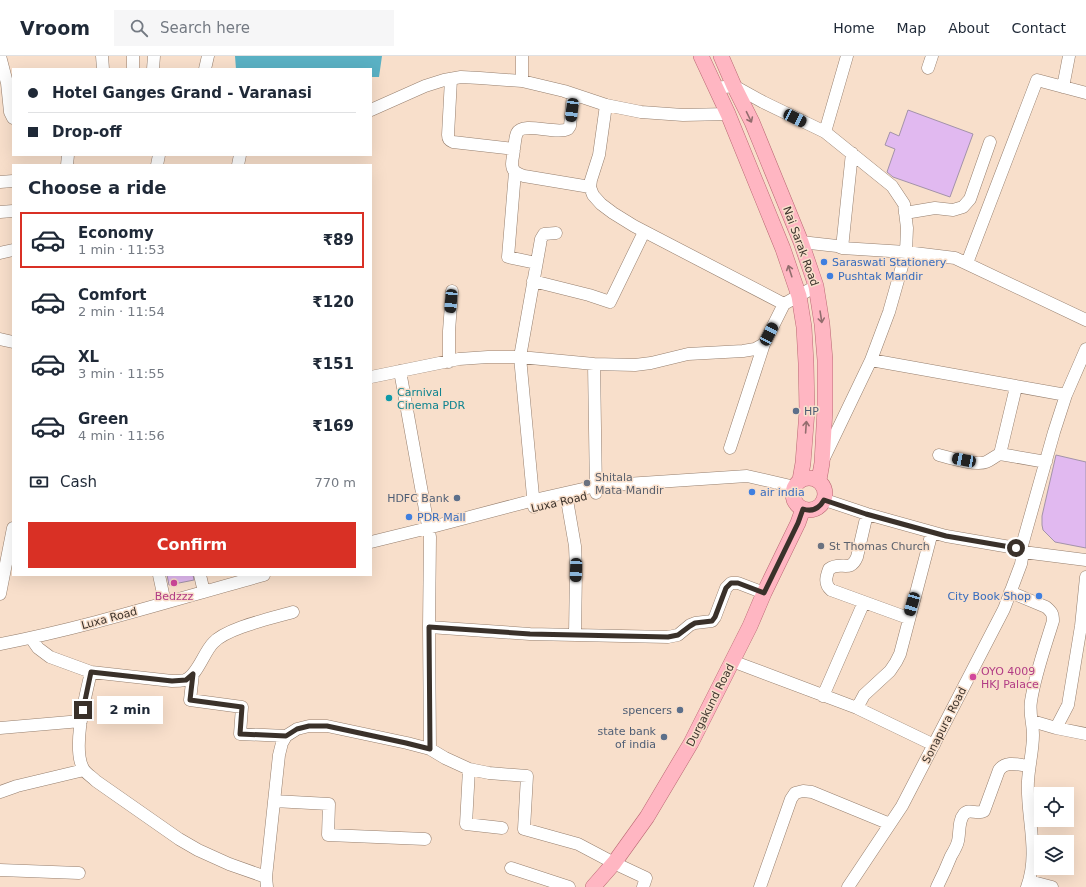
<!DOCTYPE html>
<meta charset="utf-8">
<style>
body{margin:0;font-family:"DejaVu Sans",sans-serif;background:#f6f6f7;color:#1f2937;height:100vh;display:flex;flex-direction:column;font-size:15px;white-space:nowrap}
*{box-sizing:border-box;margin:0}
p{font-size:13px;color:#747a83}
.icon{flex:none;width:22px;height:22px;fill:none;stroke:currentColor;stroke-width:2;stroke-linecap:round;stroke-linejoin:round}
.map{position:relative;flex:1;overflow:hidden}
.details{position:absolute;left:12px;top:108px;width:360px;height:412px;display:flex;flex-direction:column;background:#fff;border-radius:0px;box-shadow:0 4px 16px #0002}
.details>*{flex:none}
.hud{position:absolute;left:12px;top:12px;width:360px;height:88px;border-radius:0px;box-shadow:0 4px 16px #0002;display:grid;align-content:center;height:88px;padding:0 16px;background:#fff}
.fabs{position:absolute;left:1034px;top:731px;display:grid;gap:8px}
.fabs a{display:grid;place-items:center;width:40px;height:40px;border-radius:0px;background:#fff;box-shadow:0 4px 16px #0002;font-size:20px}
.end{position:absolute;width:18px;height:18px;margin:-9px;border:5px solid #3a312a;background:#fff;box-shadow:0 0 0 2px #fff}
.from{border-radius:50%}
.bubble{position:absolute;height:28px;border-radius:0px;background:#fff;box-shadow:0 4px 16px #0002;font-size:13px;font-weight:600;line-height:28px;text-align:center}
.car{position:absolute;width:12px;height:24px;margin:-12px -6px;border-radius:5px;box-shadow:0 0 3px 1px #0007;background:linear-gradient(#222 24%,#8ab4d8 0 40%,#222 0 76%,#8ab4d8 0 86%,#222 0)}
.hud b{display:flex;align-items:center;gap:14px;height:38px;font-size:15px}
.hud b+b{border-top:1px solid #e0e1e3}
.hud i{width:10px;height:10px;background:#1f2937}
ul{padding:0;list-style:none}
li{display:flex;align-items:center;gap:12px;height:56px;margin:0 8px 6px;padding:0 8px;border:2px solid transparent;border-radius:0px}
li div{flex:1}
li b{display:block;font-size:15px}
li em{font-style:normal;font-weight:600}
li.on{border-color:#d93025}
li>.icon{width:36px;height:36px;stroke-width:1.5}
h2{padding:0 16px;font-size:18px;line-height:48px}
.pay{display:flex;align-items:center;gap:10px;height:44px;padding:0 16px;font-size:15px}
.pay p{margin-inline-start:auto}
.cta{display:flex;gap:8px;margin-top:auto;padding:8px 16px}
.cta a{flex:1;height:46px;border-radius:0px;background:#d93025;color:#fff;font-size:16px;font-weight:600;line-height:46px;text-align:center}
header{display:flex;align-items:center;gap:24px;box-sizing:border-box;height:56px;padding:0 20px;background:#fff;border-bottom:1px solid #e0e1e3}
header strong{font-size:19px}
nav{display:flex;gap:22px;margin-inline-start:auto;font-size:14px}
.search{width:280px;height:36px;background:#f6f6f7;display:flex;align-items:center;gap:10px;box-sizing:border-box;padding:0 14px;border-radius:0px;color:#747a83;font-size:15px}
.map>svg:first-child{display:block}
</style>
<header>
<strong>Vroom</strong>
<div class="search"><svg class="icon" aria-label="search" viewBox="0 0 24 24"><circle cx="10" cy="10" r="6"/><path d="M15 15l6 6"/></svg>Search here</div>
<nav><a>Home</a><a>Map</a><a>About</a><a>Contact</a></nav>
</header>
<div class="map">
<svg width="1086" height="831" viewBox="0 0 1086 831">
<rect width="100%" height="100%" fill="#f8dfcb"/>
<path fill="#5ab1c4" d="M235,0H382L379,21H371V13H236Z"/>
<path fill="#e1b9f0" stroke="#a393a9" d="M908,54L973,78L950,141L893,121L887,116L895,93L885,89L890,76L899,80Z
M1056,399L1086,406V492L1055,486L1043,474L1042,469V460Z
M167,519H193L194,524L169,529Z"/>
<g fill="none" stroke-linecap="round" stroke-linejoin="round">
<g stroke="#967f6e" stroke-width="13">
<path id="minor" d="M0,0L7,27L10,56L13,62
M102,0L103,13
M133,0V13
M522,0V25
M928,12L932,0
M153,13L154,0
M205,13L208,0
M451,23L448,79C448,83 449,84 453,86L514,93
M1063,31L1069,0
M715,32L734,30L763,46L825,76L892,130L904,148L907,172L906,196L889,256L871,304L824,402
M573,38L570,70L568,73C556,79 523,65 517,77C515,81 515,88 514,92C514,98 512,103 512,108C512,116 518,118 524,120L590,131
M606,49L599,99L591,124L590,131L593,139L601,148L613,157L634,170L784,248
M371,54L425,30L444,24L461,21L480,22L522,25L564,35L606,49L641,56L683,59L728,58
M825,76L847,0
M67,109L68,99
M157,109L159,99
M238,109L240,99
M515,116L508,201L536,207
M0,126L13,125
M0,156L13,155
M905,157L935,152L953,154L963,151L970,143L990,86
M801,186L837,190L842,192L906,196L955,202L1086,264
M842,192L852,97
M0,197L13,194
M967,207L1037,24L1086,37
M533,225L589,239L610,246L644,176
M0,283L13,286
M871,304L1066,339
M449,306V275L452,235
M594,308L596,437
M400,315L430,481L429,571L430,693
M371,321L459,303L488,301H520L594,308L635,309L651,307L688,298L743,295L755,293L764,288L784,248L816,230
M730,392L764,288
M1000,398L1016,331
M939,399C950,402 976,410 986,406C991,404 995,400 1000,398L1046,406
M567,444L575,490L576,514L575,578
M825,444L867,458L946,480L1016,492L1021,493L1023,496L1021,508L1004,553L902,750L848,831
M534,451L520,301L541,183L544,178L556,177
M867,458L857,501C850,518 841,504 829,513C826,521 824,528 831,534L908,562
M371,486L428,472L534,444L596,430L747,420L795,431
M1021,493L1054,376L1066,339L1086,293
M1023,496L1086,504
M159,519L165,547
M200,519L204,536
M1010,536L1046,551C1052,556 1053,558 1053,565C1045,591 1035,619 1031,645C1029,657 1033,668 1033,679C1033,694 1029,709 1028,725C1026,760 1040,796 1027,831
M0,538L13,472
M429,571L530,578L668,581L678,579L690,569L695,567L712,565L715,561L726,532L731,527H738L764,537
M31,582L38,592L50,601L91,616C86,638 71,694 84,714C87,718 92,721 96,725L179,783L198,794L229,808L266,821L267,831
M0,588C89,571 176,543 264,519
M732,605L857,652L934,689
M91,616L172,625C176,625 181,625 185,624C197,620 204,596 213,587C226,572 273,562 293,556
M193,618L190,644L242,651L240,678L286,680
M823,640L864,546
M857,652L864,639L890,615L896,606L900,598L932,476
M1032,665L1056,672L1086,678
M0,672L81,665
M1056,672L1068,649L1081,570L1086,521
M469,713L466,768L502,772
M0,736L17,730L84,714
M274,745L329,748L328,779L425,783
M511,812L569,831
M0,814L79,817
M266,821L279,699L282,687L286,680L297,673L309,670H327L407,687L430,693L445,702L469,713L489,717L527,720L524,773L578,788L614,807L646,822L643,831
M1029,825L1052,831
M760,831L791,743L795,737L803,735L812,736L890,768
M937,831C942,821 947,810 951,800C954,795 957,790 958,785C960,777 958,765 964,758C969,752 977,759 984,755L999,714C1006,704 1019,709 1029,710"/>
</g>
<g stroke="#ba6873" stroke-width="16">
<path id="major" d="M701,0L728,58L783,193L799,240L804,271L806,307L807,355L803,407L800,424
M721,0L734,30L752,66L801,186L816,230L822,268L825,304V353L822,407L819,424
M793 438a16 16 0 1 1 32 0a16 16 0 1 1-32 0Z
M593,831L614,807L647,761L691,687L750,570L764,537L798,467L803,453"/>
</g>
<use href="#minor" stroke="#fff" stroke-width="12"/>
<use href="#major" stroke="#ffb6c2" stroke-width="15"/>
</g>
<defs><path id="oneway-shaft" d="M-6 0H5M1.5-3L5.5 0L1.5 3" fill="none" stroke-width="1.6" stroke-linecap="round" stroke-linejoin="round"/></defs>
<g stroke="#936d6e">
<use href="#oneway-shaft" transform="translate(749 61) rotate(64)"/>
<use href="#oneway-shaft" transform="translate(790 215) rotate(-108)"/>
<use href="#oneway-shaft" transform="translate(821 261) rotate(81)"/>
<use href="#oneway-shaft" transform="translate(806 371) rotate(-86)"/>
</g>
<g fill="none" stroke-linecap="round" stroke-linejoin="round">
<path stroke="#3a312a" stroke-width="5" d="M83,654L91,616L172,625L186,624L193,618L190,644L242,651L240,678L286,680L297,673L309,670H327L406,687L430,693L429,571L530,578L668,581L678,579L690,570L695,567L712,565L715,561L726,532L731,527H738L764,537L798,467L803,453C812,456 819,453 824,444L866,458L946,480L1016,492"/>
</g>
<g fill="#3f7fe0" stroke="#f8dfcb" stroke-width="1.5">
<circle cx="824" cy="206" r="4"/>
<circle cx="830" cy="220" r="4"/>
<circle cx="752" cy="436" r="4"/>
<circle cx="409" cy="461" r="4"/>
<circle cx="1039" cy="540" r="4"/>
</g>
<circle fill="#0f9aa8" stroke="#f8dfcb" stroke-width="1.5" cx="389" cy="342" r="4"/>
<g fill="#5c6f8a" stroke="#f8dfcb" stroke-width="1.5">
<circle cx="796" cy="355" r="4"/>
<circle cx="457" cy="442" r="4"/>
<circle cx="680" cy="654" r="4"/>
<circle cx="664" cy="681" r="4"/>
</g>
<g fill="#6b7280" stroke="#f8dfcb" stroke-width="1.5">
<circle cx="587" cy="427" r="4"/>
<circle cx="821" cy="490" r="4"/>
</g>
<g fill="#d1479c" stroke="#f8dfcb" stroke-width="1.5">
<circle cx="174" cy="527" r="4"/>
<circle cx="973" cy="621" r="4"/>
</g>
<g text-anchor="middle" stroke-width="3" stroke-linejoin="round" paint-order="stroke">
<g font-size="11" fill="#3a312a" stroke="#f8dfcb">
<text transform="translate(801 190) rotate(70)" y="4">Nai Sarak Road</text>
<text transform="translate(559 446) rotate(-13)" y="4">Luxa Road</text>
<text transform="translate(109 562) rotate(-15)" y="4">Luxa Road</text>
<text transform="translate(710 649) rotate(-63)" y="4">Durgakund Road</text>
<text transform="translate(944 669) rotate(-63)" y="4">Sonapura Road</text>
</g>
<g font-size="11" fill="#366cbe" stroke="#f8dfcb" text-anchor="start">
<text x="832" y="210">Saraswati Stationery</text>
<text x="838" y="224">Pushtak Mandir</text>
<text x="760" y="440">air india</text>
<text x="417" y="465">PDR Mall</text>
<text x="1031" y="544" text-anchor="end">City Book Shop</text>
</g>
<g font-size="11" fill="#0d838f" stroke="#f8dfcb" text-anchor="start">
<text x="397" y="340">Carnival<tspan x="397" dy="13">Cinema PDR</tspan></text>
</g>
<g font-size="11" fill="#4e5e75" stroke="#f8dfcb" text-anchor="end">
<text x="804" y="359" text-anchor="start">HP</text>
<text x="449" y="446">HDFC Bank</text>
<text x="672" y="658">spencers</text>
<text x="656" y="679">state bank<tspan x="656" dy="13">of india</tspan></text>
</g>
<g font-size="11" fill="#5b616d" stroke="#f8dfcb" text-anchor="start">
<text x="595" y="425">Shitala<tspan x="595" dy="13">Mata Mandir</tspan></text>
<text x="829" y="494">St Thomas Church</text>
</g>
<g font-size="11" fill="#b23c85" stroke="#f8dfcb">
<text x="174" y="544">Bedzzz</text>
<text x="981" y="619" text-anchor="start">OYO 4009<tspan x="981" dy="13">HKJ Palace</tspan></text>
</g>
</g>
</svg>
<div class="fabs">
<a><svg class="icon" aria-label="locate" viewBox="0 0 24 24"><circle cx="12" cy="12" r="6"/><path d="M12 2v4M12 18v4M2 12h4M18 12h4"/></svg></a>
<a><svg class="icon" aria-label="layers" viewBox="0 0 24 24"><path d="M12 4l9 5-9 5-9-5zM3 14l9 5 9-5"/></svg></a>
</div>
<i class="end from" style="left:1016px;top:492px"></i>
<i class="end" style="left:83px;top:654px"></i>
<div class="bubble" style="left:97px;top:640px;width:66px">2 min</div>
<i class="car" style="left:572px;top:54px;rotate:187deg"></i>
<i class="car" style="left:795px;top:62px;rotate:116deg"></i>
<i class="car" style="left:451px;top:245px;rotate:185deg"></i>
<i class="car" style="left:769px;top:278px;rotate:27deg"></i>
<i class="car" style="left:964px;top:404px;rotate:281deg"></i>
<i class="car" style="left:576px;top:514px;rotate:182deg"></i>
<i class="car" style="left:912px;top:548px;rotate:196deg"></i>
<div class="hud">
<b><i class="from"></i>Hotel Ganges Grand - Varanasi</b>
<b><i></i>Drop-off</b>
</div>
<section class="details">
<h2>Choose a ride</h2>
<ul>
<li class="on"><svg class="icon" aria-label="car" viewBox="0 0 24 24"><path d="M5 17H2v-5l4-1 3-4h7l3 4 3 1v5h-3M9 17h6M6 11h13"/><circle cx="7" cy="17" r="2"/><circle cx="17" cy="17" r="2"/></svg><div><b>Economy</b><p>1 min · 11:53</p></div><em>₹89</em></li>
<li><svg class="icon" aria-label="car" viewBox="0 0 24 24"><path d="M5 17H2v-5l4-1 3-4h7l3 4 3 1v5h-3M9 17h6M6 11h13"/><circle cx="7" cy="17" r="2"/><circle cx="17" cy="17" r="2"/></svg><div><b>Comfort</b><p>2 min · 11:54</p></div><em>₹120</em></li>
<li><svg class="icon" aria-label="car" viewBox="0 0 24 24"><path d="M5 17H2v-5l4-1 3-4h7l3 4 3 1v5h-3M9 17h6M6 11h13"/><circle cx="7" cy="17" r="2"/><circle cx="17" cy="17" r="2"/></svg><div><b>XL</b><p>3 min · 11:55</p></div><em>₹151</em></li>
<li><svg class="icon" aria-label="car" viewBox="0 0 24 24"><path d="M5 17H2v-5l4-1 3-4h7l3 4 3 1v5h-3M9 17h6M6 11h13"/><circle cx="7" cy="17" r="2"/><circle cx="17" cy="17" r="2"/></svg><div><b>Green</b><p>4 min · 11:56</p></div><em>₹169</em></li>
</ul>
<div class="pay"><svg class="icon" aria-label="cash" viewBox="0 0 24 24"><path d="M3 7h18v10H3z"/><circle cx="12" cy="12" r="2"/></svg>Cash<p>770 m</p></div>
<div class="cta"><a>Confirm</a></div>
</section>
</div>
